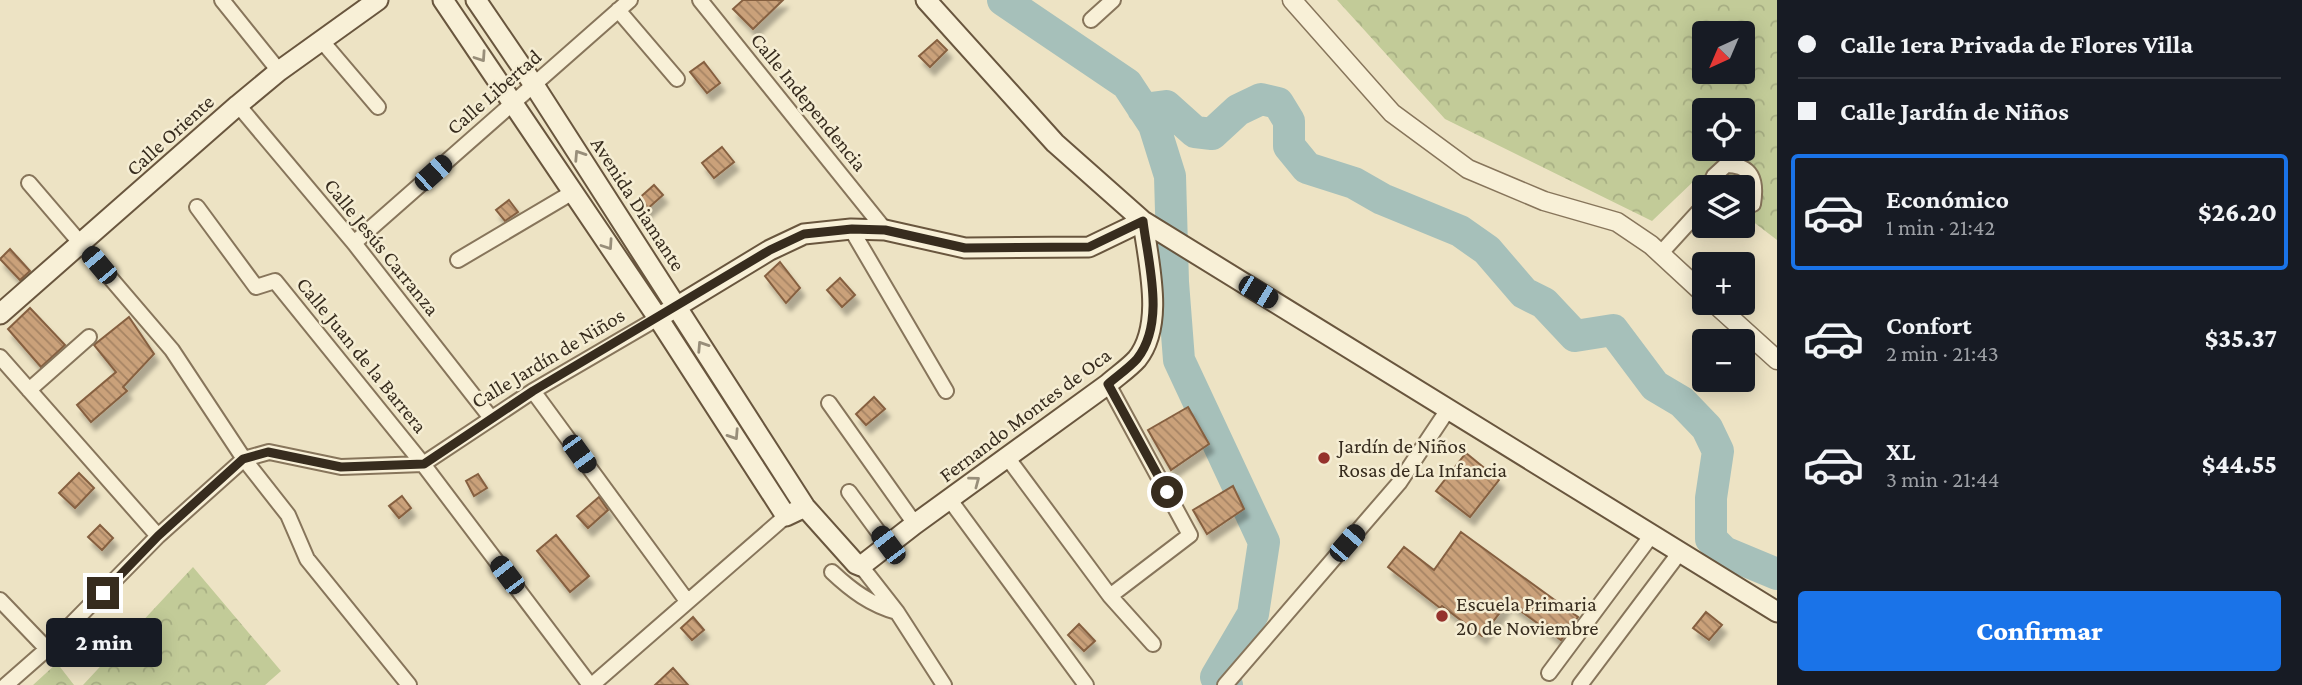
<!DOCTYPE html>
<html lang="es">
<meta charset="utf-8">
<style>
body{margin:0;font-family:"Crimson Pro",serif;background:#242831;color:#f1f3f6;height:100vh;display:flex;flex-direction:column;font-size:26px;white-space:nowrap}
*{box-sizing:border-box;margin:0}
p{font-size:23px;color:#9ea1a6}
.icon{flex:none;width:38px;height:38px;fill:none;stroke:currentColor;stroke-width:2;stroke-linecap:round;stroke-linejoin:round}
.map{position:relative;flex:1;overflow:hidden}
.panel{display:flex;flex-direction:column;background:#171b24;width:525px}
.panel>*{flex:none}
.guide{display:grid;align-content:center;height:154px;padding:0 21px;background:#171b24}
.needle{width:46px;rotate:224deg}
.controls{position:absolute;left:1692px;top:21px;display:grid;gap:14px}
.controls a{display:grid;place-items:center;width:63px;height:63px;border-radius:7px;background:#171b24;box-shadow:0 4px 18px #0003;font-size:35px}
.end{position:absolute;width:32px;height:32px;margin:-16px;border:9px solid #372c1e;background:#fff;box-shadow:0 0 0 4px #fff}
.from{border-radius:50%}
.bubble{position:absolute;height:49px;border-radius:7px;background:#171b24;box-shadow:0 4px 18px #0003;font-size:23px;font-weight:800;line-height:49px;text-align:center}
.car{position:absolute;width:21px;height:42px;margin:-21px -10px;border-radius:9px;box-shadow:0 0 5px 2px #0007;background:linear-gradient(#222 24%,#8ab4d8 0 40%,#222 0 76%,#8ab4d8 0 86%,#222 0)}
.guide b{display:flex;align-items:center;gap:24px;height:66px;font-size:26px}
.guide b+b{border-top:2px solid #363941}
.guide i{width:18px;height:18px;background:#f1f3f6}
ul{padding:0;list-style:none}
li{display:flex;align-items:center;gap:21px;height:116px;margin:0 14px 10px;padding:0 7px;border:4px solid transparent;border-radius:7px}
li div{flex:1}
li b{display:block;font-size:26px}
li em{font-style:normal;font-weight:800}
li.active{border-color:#1a73e8}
li>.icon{width:63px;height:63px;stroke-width:1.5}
.button{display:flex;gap:14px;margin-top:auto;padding:14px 21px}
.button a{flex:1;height:80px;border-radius:7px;background:#1a73e8;color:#fff;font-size:28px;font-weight:800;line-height:80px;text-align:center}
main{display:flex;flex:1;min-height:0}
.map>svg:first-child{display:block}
</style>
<main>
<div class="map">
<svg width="1777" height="685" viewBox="0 0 1777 685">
<defs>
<pattern id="forest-crowns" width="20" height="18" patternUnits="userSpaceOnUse" patternTransform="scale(1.75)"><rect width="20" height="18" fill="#c2cb98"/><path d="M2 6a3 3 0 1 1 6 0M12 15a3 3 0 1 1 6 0" fill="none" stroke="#a7ae83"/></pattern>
<pattern id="building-back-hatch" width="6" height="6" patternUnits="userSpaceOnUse" patternTransform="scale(1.75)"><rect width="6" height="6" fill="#caa17a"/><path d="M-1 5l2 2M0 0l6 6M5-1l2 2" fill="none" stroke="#a58363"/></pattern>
<filter id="shadow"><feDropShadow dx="4.5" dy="8" stdDeviation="2" flood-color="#0004"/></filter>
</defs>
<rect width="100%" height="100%" fill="#ede3c4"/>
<path fill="url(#forest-crowns)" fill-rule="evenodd" d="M1337,0H1777V240L1743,214V187H1709L1697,178L1652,221L1445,119ZM1704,33H1743V72H1704ZM1704,110H1743V149H1704Z
M193,567L281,671L265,685H83Z
M57,663L74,685H33Z"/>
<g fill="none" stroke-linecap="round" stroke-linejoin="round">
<path stroke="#a6c0ba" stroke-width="32" d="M1003,0L1127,84L1154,125L1170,176L1173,282L1179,360L1264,542L1253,614L1216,677L1227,685
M1143,109L1166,106L1195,132L1212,134L1238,110L1261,99L1278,103L1289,121V146L1307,168L1354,183L1382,199L1460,231L1487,250L1524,293L1544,303L1575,336L1613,330L1655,386L1682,402L1707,428L1718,451L1711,498V539L1724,552L1777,574"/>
</g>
<path fill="url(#building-back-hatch)" stroke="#866041" stroke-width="2" filter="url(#shadow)" d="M743,0H783L753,29L733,9Z
M937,40L947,50L930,67L919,56Z
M704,62L720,83L707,93L690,72Z
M722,147L734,162L714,178L702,163Z
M654,185L663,195L646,210L637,200Z
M509,200L518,212L505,221L496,210Z
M10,249L30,271L20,280L0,259Z
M780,262L800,288L786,303L765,276Z
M840,278L855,295L842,307L827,290Z
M30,308L65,345L41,367L8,329Z
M129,317L154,354L123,387L127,391L91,422L77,405L116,372L94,345Z
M874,397L885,409L866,425L856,414Z
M1188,407L1209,444L1171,470L1148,430Z
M1466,453L1499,480L1470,517L1436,491Z
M79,473L94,488L75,508L59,493Z
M478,474L487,488L474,496L466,481Z
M1233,486L1244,509L1207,534L1193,510Z
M402,496L411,508L399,518L389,506Z
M599,497L608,510L588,528L577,516Z
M100,525L113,538L102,550L88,537Z
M1461,532L1578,617L1561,640L1508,602L1482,636L1442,606L1440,608L1388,567L1404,547L1434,570Z
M556,535L589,576L570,592L537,551Z
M1706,612L1722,625L1709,640L1693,628Z
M693,617L704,630L692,640L681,628Z
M1079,624L1095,641L1084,651L1068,635Z
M673,668L688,685H655Z"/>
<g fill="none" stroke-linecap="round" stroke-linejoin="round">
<g stroke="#87755b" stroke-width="18">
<path id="minor" d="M222,0L279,71
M700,0L885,230
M618,10L677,79
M1091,20L1113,0
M321,40L378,107
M238,105L354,243L491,418
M29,183L172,350L244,459L288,515L307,559L409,685
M1709,187L1714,176L1726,165C1752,165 1757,180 1753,204
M197,207L256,287L275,281L423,464L590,685
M851,229L946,391
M354,243L630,0
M1660,254L1701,209L1704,200
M458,260L573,192
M0,357L158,536
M1108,384L1190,535L1110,596
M29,390L89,337
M533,391L687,601
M829,403L915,524
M1007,457L1110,596L1153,644
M849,492L888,545
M950,500L1086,685
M861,566L897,612L944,685
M832,572C851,590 871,605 897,612
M0,600L47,649
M1549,673L1651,536
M6,685L47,649L158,536L244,459L269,452L341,467L423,464L533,391L658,318
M592,685L786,516
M1225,685L1399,483L1449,408
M1580,685L1680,552"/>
</g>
<g stroke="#87755b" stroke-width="21">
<path id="tertiary" d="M1292,0L1392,113L1468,169L1544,201L1617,222L1651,245L1704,294
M1714,303L1777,360"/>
</g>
<g stroke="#69563e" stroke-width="23">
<path id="secondary" d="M443,0L658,318L786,516L805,507
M476,0L534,85L805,507L856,564L861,566L915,524L1108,384C1117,376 1129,368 1137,359C1165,324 1148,262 1143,221L1089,247L965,248L885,230L851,229L804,234L770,250L658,318
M926,0L1055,143L1143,221L1777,612
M0,314L238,105L279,71L378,0"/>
</g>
<use href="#minor" stroke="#f8f0d7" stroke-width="14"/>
<use href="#tertiary" stroke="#f8f0d7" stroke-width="18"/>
<use href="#secondary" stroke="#f8f0d7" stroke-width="19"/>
</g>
<defs><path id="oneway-chevron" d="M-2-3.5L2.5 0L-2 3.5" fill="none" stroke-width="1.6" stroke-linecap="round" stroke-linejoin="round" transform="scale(1.75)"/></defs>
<g stroke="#988e7a">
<use href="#oneway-chevron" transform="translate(481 57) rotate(56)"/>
<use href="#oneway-chevron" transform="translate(579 155) rotate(-123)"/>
<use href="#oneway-chevron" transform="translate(608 245) rotate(56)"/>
<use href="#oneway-chevron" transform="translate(702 346) rotate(-123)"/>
<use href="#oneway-chevron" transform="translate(734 435) rotate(57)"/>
<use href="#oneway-chevron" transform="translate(975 481) rotate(-37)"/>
</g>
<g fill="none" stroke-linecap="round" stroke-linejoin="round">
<path stroke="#372c1e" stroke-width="9" d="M103,593L158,536L243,459L268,452L341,467L424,464L533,391L770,250L804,234L852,229L885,230L965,248L1089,247L1143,221C1148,263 1166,322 1137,359C1129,368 1117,376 1108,384L1167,492"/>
</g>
<g fill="#95322c" stroke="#f5edd3" stroke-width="2.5">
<circle cx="1324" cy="458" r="7"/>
<circle cx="1442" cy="616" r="7"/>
</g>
<g text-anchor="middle" stroke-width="5" stroke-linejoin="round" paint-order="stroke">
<g font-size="21" fill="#372c1e" stroke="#f5edd3">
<text transform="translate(494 92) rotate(-41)" y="7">Calle Libertad</text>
<text transform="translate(809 102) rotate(51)" y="7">Calle Independencia</text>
<text transform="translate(170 135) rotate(-42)" y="7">Calle Oriente</text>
<text transform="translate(638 204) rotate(57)" y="7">Avenida Diamante</text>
<text transform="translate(382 247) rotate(51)" y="7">Calle Jesús Carranza</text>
<text transform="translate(362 355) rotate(51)" y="7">Calle Juan de la Barrera</text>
<text transform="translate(548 358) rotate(-31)" y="7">Calle Jardín de Niños</text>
<text transform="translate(1025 415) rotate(-37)" y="7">Fernando Montes de Oca</text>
</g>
<g font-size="21" fill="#372c1e" stroke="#f5edd3" text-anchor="start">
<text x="1338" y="453">Jardín de Niños<tspan x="1338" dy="24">Rosas de La Infancia</tspan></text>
<text x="1456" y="611">Escuela Primaria<tspan x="1456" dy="24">20 de Noviembre</tspan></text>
</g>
</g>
</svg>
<div class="controls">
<a><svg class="needle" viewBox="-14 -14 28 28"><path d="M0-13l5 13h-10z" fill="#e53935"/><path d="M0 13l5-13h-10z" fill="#9ea1a6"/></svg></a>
<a><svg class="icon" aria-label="locate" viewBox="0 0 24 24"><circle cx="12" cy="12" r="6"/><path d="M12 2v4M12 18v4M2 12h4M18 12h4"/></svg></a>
<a><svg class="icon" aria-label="layers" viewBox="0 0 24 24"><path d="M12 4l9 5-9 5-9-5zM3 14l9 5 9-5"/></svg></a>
<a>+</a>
<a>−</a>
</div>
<i class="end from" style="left:1167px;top:492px"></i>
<i class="end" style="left:103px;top:593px"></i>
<div class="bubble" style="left:46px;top:618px;width:116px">2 min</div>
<i class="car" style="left:433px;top:173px;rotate:48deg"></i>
<i class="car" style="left:99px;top:265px;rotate:320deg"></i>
<i class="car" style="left:1258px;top:292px;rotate:121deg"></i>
<i class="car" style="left:579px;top:454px;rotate:144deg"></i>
<i class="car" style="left:1347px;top:543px;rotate:41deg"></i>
<i class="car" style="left:888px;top:545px;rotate:323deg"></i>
<i class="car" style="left:507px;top:575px;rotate:323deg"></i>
</div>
<section class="panel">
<div class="guide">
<b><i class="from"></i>Calle 1era Privada de Flores Villa</b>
<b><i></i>Calle Jardín de Niños</b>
</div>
<ul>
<li class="active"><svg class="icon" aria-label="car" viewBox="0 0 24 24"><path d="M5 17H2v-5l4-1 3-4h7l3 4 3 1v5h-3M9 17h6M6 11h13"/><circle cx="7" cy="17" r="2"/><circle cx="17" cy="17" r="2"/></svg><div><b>Económico</b><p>1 min · 21:42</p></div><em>$26.20</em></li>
<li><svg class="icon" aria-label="car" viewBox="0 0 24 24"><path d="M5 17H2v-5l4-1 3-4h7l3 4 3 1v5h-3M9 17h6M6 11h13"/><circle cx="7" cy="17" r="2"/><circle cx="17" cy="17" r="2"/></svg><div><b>Confort</b><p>2 min · 21:43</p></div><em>$35.37</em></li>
<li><svg class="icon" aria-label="car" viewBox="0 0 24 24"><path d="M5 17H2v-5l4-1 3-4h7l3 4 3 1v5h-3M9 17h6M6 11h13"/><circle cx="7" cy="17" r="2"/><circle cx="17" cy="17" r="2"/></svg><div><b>XL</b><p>3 min · 21:44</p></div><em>$44.55</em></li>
</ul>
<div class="button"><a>Confirmar</a></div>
</section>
</main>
